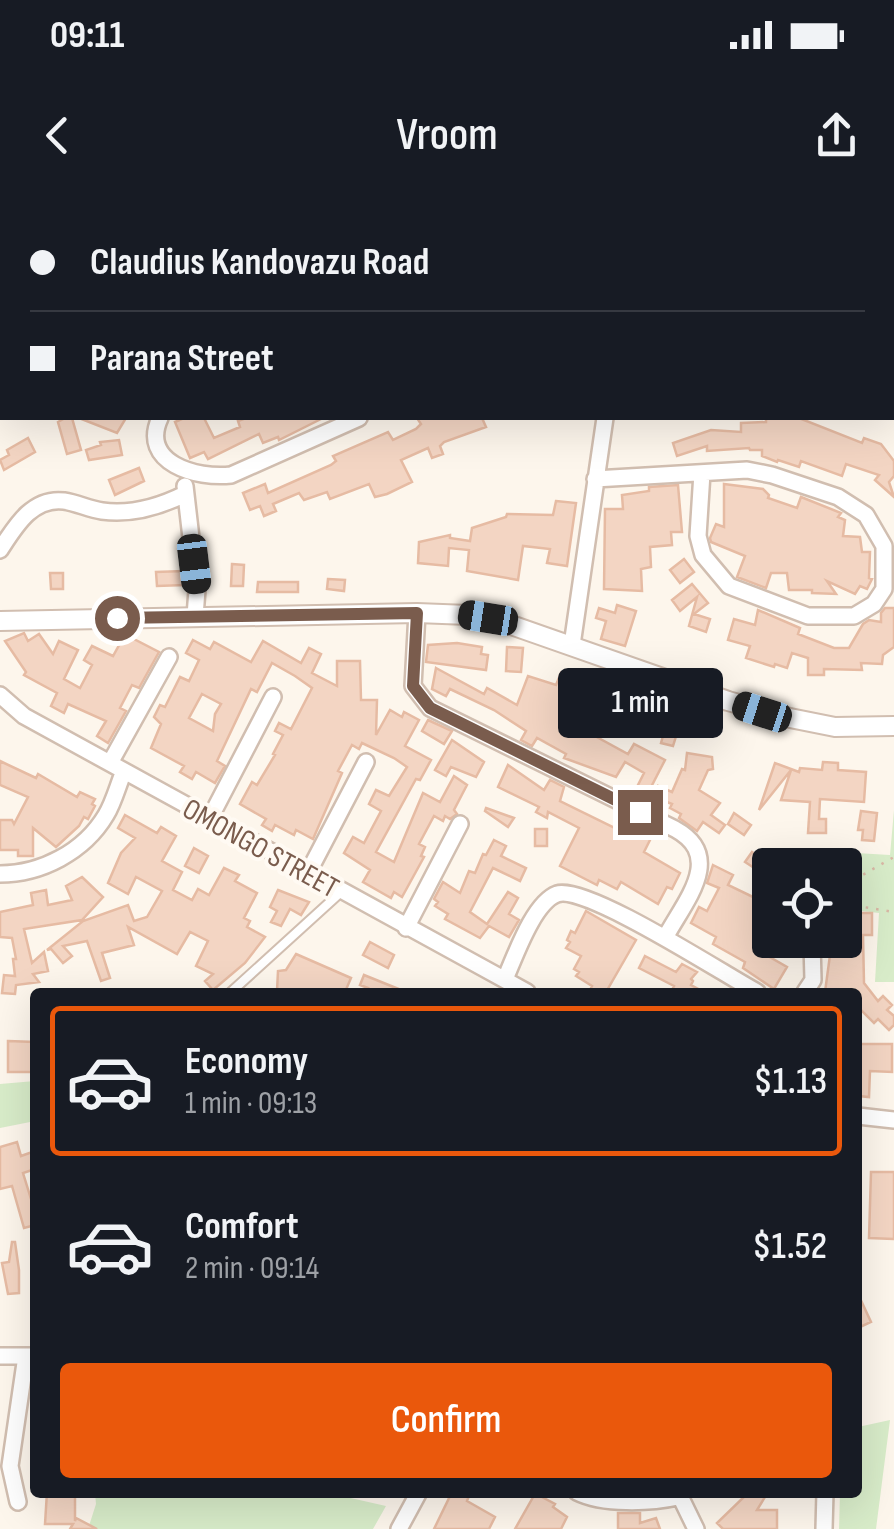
<!DOCTYPE html>
<meta charset="utf-8">
<style>
body{margin:0;font-family:"Sofia Sans Condensed",sans-serif;background:#20242c;color:#f1f3f6;height:100vh;display:flex;flex-direction:column;font-size:38px;white-space:nowrap}
*{box-sizing:border-box;margin:0}
p{font-size:32px;color:#9ea1a6}
.icon{flex:none;width:55px;height:55px;fill:none;stroke:currentColor;stroke-width:2;stroke-linecap:round;stroke-linejoin:round}
.map{position:relative;flex:1;overflow:hidden}
.panel{position:absolute;left:30px;top:788px;width:832px;height:510px;display:flex;flex-direction:column;background:#171b24;border-radius:10px;box-shadow:0 10px 40px #0002}
.panel>*{flex:none}
.guide{position:absolute;left:0px;top:0px;width:895px;height:220px;box-shadow:0 10px 40px #0002;display:grid;align-content:center;height:220px;padding:0 30px;background:#171b24}
.controls{position:absolute;left:752px;top:648px;display:grid;gap:20px}
.controls a{display:grid;place-items:center;width:110px;height:110px;border-radius:10px;background:#171b24;box-shadow:0 10px 40px #0002;font-size:50px}
.end{position:absolute;width:45px;height:45px;margin:-22px;border:12px solid #7a5c4d;background:#fff;box-shadow:0 0 0 5px #fff}
.from{border-radius:50%}
.bubble{position:absolute;height:70px;border-radius:10px;background:#171b24;box-shadow:0 10px 40px #0002;font-size:32px;font-weight:600;line-height:70px;text-align:center}
.car{position:absolute;width:30px;height:60px;margin:-30px -15px;border-radius:12px;box-shadow:0 0 8px 2px #0007;background:linear-gradient(#222 24%,#8ab4d8 0 40%,#222 0 76%,#8ab4d8 0 86%,#222 0)}
.guide b{display:flex;align-items:center;gap:35px;height:95px;font-size:38px}
.guide b+b{border-top:2px solid #363941}
.guide i{width:25px;height:25px;background:#f1f3f6}
ul{padding:18px 0 0;list-style:none}
li{display:flex;align-items:center;gap:30px;height:150px;margin:0 20px 15px;padding:0 10px;border:5px solid transparent;border-radius:10px}
li div{flex:1}
li b{display:block;font-size:38px}
li em{font-style:normal;font-weight:600}
li.on{border-color:#ea580c}
li>.icon{width:90px;height:90px;stroke-width:1.5}
.button{display:flex;gap:20px;margin-top:auto;padding:20px 30px}
.button a{flex:1;height:115px;border-radius:10px;background:#ea580c;color:#fff;font-size:40px;font-weight:600;line-height:115px;text-align:center}
.status{display:flex;justify-content:space-between;align-items:center;height:70px;padding:0 50px;background:#171b24;direction:ltr}
.status svg{height:28px;fill:currentColor}
header{display:flex;justify-content:space-between;align-items:center;height:130px;padding:0 30px;background:#171b24;font-size:45px;font-weight:600}
.map>svg:first-child{display:block}
</style>
<div class="status"><b>09:11</b><svg viewBox="0 0 49 12"><path d="M0 12V9h3v3zM5 12V6h3v6zM10 12V3h3v9zM15 12V0h3v12zM26 1h20v11H26zM47 4h2v5h-2z"/></svg></div>
<header><svg class="icon" aria-label="back" viewBox="0 0 24 24"><path d="M15 5l-7 7 7 7"/></svg>Vroom<svg class="icon" aria-label="share" viewBox="0 0 24 24"><path d="M12 15V3M7 8l5-5 5 5M5 13v7h14v-7"/></svg></header>
<div class="map">
<svg width="894" height="1329" viewBox="0 0 894 1329">
<rect width="100%" height="100%" fill="#fdf6ec"/>
<path fill="#d8ecc9" d="M894,610V782H875L879,713L845,709V665H821L822,651L890,655Z
M35,881V921L0,928V884Z
M890,1220L876,1329H839L840,1293L858,1292V1227Z
M324,1292L386,1306L373,1329H88L96,1304L95,1293Z"/>
<path fill="#f3d5c3" stroke="#e6bba3" stroke-width="2.5" fill-rule="evenodd" d="M65,218H72L81,250L67,254L58,222Z
M79,218H126L117,233Z
M184,218H204L214,238L240,227L238,221L246,218H323L279,240L278,237L263,243L259,234L208,259L204,252L190,258L175,222Z
M417,218H482L486,227L444,242L440,246L443,254L432,258L428,248L401,260L412,282L387,294L375,297L369,284L330,299L327,292L304,300L299,293L273,304L276,311L264,316L260,306L250,310L243,293L265,284L268,293L331,265L336,261L333,256L388,232L393,240L416,229L421,224Z
M766,218H799L862,243L864,238L881,244L894,261V276L889,282L894,297L875,280L879,275L846,264L842,276L801,261L799,267L778,260L777,262L762,256V250H750L749,248L707,251V246L677,256L673,243L711,230L741,232V223L766,222Z
M28,238L35,252L4,270L0,260L9,255L7,250Z
M119,240L122,255L89,260L86,250L101,245L100,242Z
M139,268L144,281L115,295L109,280Z
M724,284L763,289L769,295L768,298L797,308L801,297L841,313L838,317L845,320L843,336L860,337L862,352H870L869,378L872,379L867,389L860,386L855,394L827,381L836,394L812,393V390H789L787,373H771L766,388L737,377L745,356L711,342L710,338L716,324L724,327Z
M678,285L682,332H671L672,345L650,347L651,367L641,369L642,391L604,389L605,309H623L622,295L649,291V287Z
M556,301L576,303L567,366L547,363L550,349L523,346L518,380L467,371L469,350L449,348L448,366L418,363L419,342L450,335V338L470,341L472,328L506,317L507,314L553,315Z
M684,359L694,372L680,383L670,370Z
M232,364L244,365L243,386H231Z
M184,371L185,385L157,386L156,372Z
M50,373H63V389H51Z
M328,379L345,380L344,391L327,389Z
M258,382H298V392H257Z
M692,384L708,403L694,414L710,419L706,432L689,426L697,397L680,411L672,400Z
M617,405L636,411L625,446L601,439L606,421L596,418L599,408L615,413Z
M885,408H894V447L883,455L882,464L861,463L862,470L824,469V475H808V458L792,453L787,468L775,464L774,467L746,458L750,446L728,440L734,419L755,425L758,410L800,428L798,434L834,448H849L863,424L869,420L881,422V413Z
M127,431L136,436L134,439L159,452L139,488L132,485L120,508L126,511L108,543L97,536L106,521L68,504L64,513L51,506L57,493L24,475L26,472L5,441L24,433L28,441L39,434L53,454L59,441L78,450L64,479L80,488L92,465L84,460L92,446L113,456Z
M193,440L210,449L214,442L251,462L263,441L301,463L309,448L321,454L312,473L337,486V461H360L361,500H377L376,535L390,510L402,517L404,512L419,520L405,546L431,560L420,580L416,579L376,652L394,662L423,593L440,602L454,576L467,585L454,610L457,614L450,619L445,616L443,621L434,616L419,644L425,647L421,656L424,657L402,697L394,692L391,698L363,682L370,670L344,653L353,637L364,643L381,611L369,604L376,590L389,596L407,567L394,558L362,543L359,549L352,545L338,571L342,573L313,639L296,630L294,635L275,625L272,631L262,625L266,619L240,604L252,582L257,585L275,555L273,554L283,535L275,531L279,523L291,529L312,488L295,476L272,463L257,492L251,489L217,561L225,566L215,583L196,572L192,579L180,572L184,566L151,548L161,524L154,517L160,505L165,507L180,477L189,481L199,460L186,453ZM202,494L221,504L215,514L213,531L189,518Z
M457,443L482,447L481,454L488,455L486,470L426,462L428,445Z
M507,447L523,448L521,472L506,471Z
M436,468L484,494L487,488L517,505L528,476L556,485L561,473L577,480L579,475L606,486L608,482L624,489L627,482L644,488L638,506L669,518L672,509L683,513L681,519L686,521L680,531L678,530L673,546L661,543L663,536L582,504L577,514L600,526L595,536L628,554L634,544L665,560L649,591L638,585L644,573L625,562L616,577L564,558L566,554L537,538L532,546L521,540L526,531L494,510L450,489L446,496L432,489Z
M428,520L452,531L444,544L422,531Z
M452,540L484,562L476,577L451,567L446,576L435,570Z
M687,553L712,557L713,569L708,570L699,590L720,603L711,615L725,625L719,633L703,622L697,631L679,618L681,614L670,608L672,604L654,597L658,586L672,592L682,569L685,570Z
M0,561L36,578L38,574L77,597L80,592L95,599L92,604L95,606L88,619L84,617L79,626L56,647L33,628V656H18V650H0V620H12L14,624L28,597L0,585Z
M823,562L838,563V570L866,572L864,602L820,599L819,619H826V633H808L810,602L781,600L791,570L759,610L775,563L799,572L800,568L822,570Z
M508,565L544,590L550,580L564,587L560,601L615,628L622,616L654,632L644,652L680,673L672,689L667,687L658,704L621,682L617,689L599,680L597,685L560,666L579,628L548,612L547,618L536,612L539,607L498,587Z
M486,608L514,618L508,627L485,611Z
M861,611L877,613L874,641L862,640L863,630H858Z
M734,613L751,625L744,635L728,624Z
M125,615L157,633L161,627L176,636L162,661L182,672L173,690L192,700L198,689L209,695L224,668L239,675L235,681L257,693L244,718L250,721L247,727L265,737L245,763L213,790L205,781L213,774L196,766L208,741L190,732L177,754L128,727L134,745L102,753L110,778L101,781L87,741L63,746L72,756L63,763L51,749L47,750L83,721L128,705L134,721L147,717L162,691L136,677L128,694L108,683L121,653L135,638L118,628Z
M535,629H547V646H535Z
M494,640L506,646L501,656L526,668L520,681L493,668L470,712L487,724L508,692L518,698L509,714L519,720L509,737L489,726L480,738L445,719L448,714L435,706L438,702L434,699L443,682L460,693L469,671L475,673L483,654L486,655Z
M194,648L208,656L199,673L185,666Z
M752,652L769,664L762,673L745,662Z
M713,665L733,675L728,685L753,697L758,688L770,695L763,716L766,718L754,740L772,749L768,756L787,767L774,789L743,768L745,762L713,744L716,737L691,723L699,707L707,711L719,688L707,683Z
M82,677L103,697L82,720L24,729L32,763L44,752L48,771L33,774L39,782L16,785L15,794L2,793L4,775L15,776L13,759H16L12,738L0,737V712L33,705L31,693L46,690L48,705L72,700L66,686Z
M278,690L309,702L301,715L290,709L281,726L271,722L277,711L270,707Z
M586,711L636,740L606,792H589L592,786L576,776L579,772L574,769L581,756L566,748L570,742L567,740L571,731L575,733Z
M845,713H872V735H863L864,783L878,801L883,796L892,805L887,810L894,816V825L889,830L878,819L874,823L858,807V792H825L830,755L840,756V740H845Z
M370,742L394,755L388,768L363,755Z
M296,754L351,778L345,792L277,791L278,771L286,770Z
M645,756L676,772L682,764L697,772L691,779L693,781L691,785L704,792H671L674,786L639,768Z
M364,775L406,792H366L368,788L360,785Z
M8,841L35,842V872H8Z
M858,844H892V872L870,871L869,897L859,896Z
M17,942L21,956L35,951V969L23,973L35,1012V1025L24,1028L12,986L0,989V947Z
M871,972H894V1039L869,1038Z
M12,1042H15L19,1070V1093L8,1094L2,1063L9,1062Z
M858,1094L871,1122L858,1128Z
M47,1292H75V1321L76,1318L97,1329H70L73,1324H45Z
M452,1292L469,1296L467,1301L495,1317L489,1329H434Z
M536,1292H542V1297L555,1304L553,1307L567,1317L561,1329H515Z
M749,1292H768L757,1310H777V1329H723L717,1323Z
M618,1313H640V1323L656,1318L660,1329H618Z"/>
<g fill="none" stroke-linecap="round" stroke-linejoin="round">
<g stroke="#d1beb0" stroke-width="12">
<path id="service" d="M231,792L341,692"/>
</g>
<g stroke="#d1beb0" stroke-width="20">
<path id="minor" d="M268,2L272,0
M498,2L502,0
M816,2L817,0
M0,159L2,158
M160,218C139,263 197,279 231,275L359,218
M595,279L747,270L772,275L838,297L866,315L884,346V389L874,404L854,416H808L729,386L703,355L698,336L702,273
M185,286L197,390L195,416
M0,350C15,327 32,297 64,301C77,303 89,309 102,311C131,315 159,307 185,294
M417,413L413,486L430,508L675,629C726,657 684,702 665,738
M572,445L605,218
M0,495L24,516L527,792
M110,563L169,457
M209,620L273,497
M308,673L366,562
M0,674C41,674 84,652 106,615C114,602 118,585 124,571
M406,728L460,624
M505,779C515,757 533,703 557,694C586,684 725,775 757,792
M805,792L813,780L812,743
M858,916L894,920
M0,1156H31
M577,1292C603,1305 650,1303 678,1297
M678,1292L696,1329
M18,1302L10,1266L26,1156
M399,1329L419,1292
M824,1329L825,1292"/>
</g>
<g stroke="#d1beb0" stroke-width="22">
<path id="tertiary" d="M0,421L417,413L468,415L511,425L728,501L790,518L835,527L894,526"/>
</g>
<path stroke="#d9b8a5" stroke-width="2.5" stroke-dasharray="2.5 8" stroke-linecap="butt" d="M845,685L894,657
M845,704L894,712"/>
<use href="#service" stroke="#fff" stroke-width="8"/>
<use href="#minor" stroke="#fff" stroke-width="15"/>
<use href="#tertiary" stroke="#fff" stroke-width="18"/>
</g>
<g fill="none" stroke-linecap="round" stroke-linejoin="round">
<path stroke="#7a5c4d" stroke-width="12" d="M117,418L417,413L413,486L430,508L640,612"/>
</g>
<g text-anchor="middle" stroke-width="8" stroke-linejoin="round" paint-order="stroke">
<g font-size="30" fill="#7a5c4d" stroke="#fffaf3">
<text transform="translate(261 648) rotate(29)" y="10">OMONGO STREET</text>
</g>
</g>
</svg>
<div class="controls">
<a><svg class="icon" aria-label="locate" viewBox="0 0 24 24"><circle cx="12" cy="12" r="6"/><path d="M12 2v4M12 18v4M2 12h4M18 12h4"/></svg></a>
</div>
<i class="end from" style="left:117px;top:418px"></i>
<i class="end" style="left:640px;top:612px"></i>
<div class="bubble" style="left:558px;top:468px;width:165px">1 min</div>
<i class="car" style="left:194px;top:364px;rotate:173deg"></i>
<i class="car" style="left:488px;top:418px;rotate:279deg"></i>
<i class="car" style="left:762px;top:512px;rotate:288deg"></i>
<div class="guide">
<b><i class="from"></i>Claudius Kandovazu Road</b>
<b><i></i>Parana Street</b>
</div>
<section class="panel">
<ul>
<li class="on"><svg class="icon" aria-label="car" viewBox="0 0 24 24"><path d="M5 17H2v-5l4-1 3-4h7l3 4 3 1v5h-3M9 17h6M6 11h13"/><circle cx="7" cy="17" r="2"/><circle cx="17" cy="17" r="2"/></svg><div><b>Economy</b><p>1 min · 09:13</p></div><em>$1.13</em></li>
<li><svg class="icon" aria-label="car" viewBox="0 0 24 24"><path d="M5 17H2v-5l4-1 3-4h7l3 4 3 1v5h-3M9 17h6M6 11h13"/><circle cx="7" cy="17" r="2"/><circle cx="17" cy="17" r="2"/></svg><div><b>Comfort</b><p>2 min · 09:14</p></div><em>$1.52</em></li>
</ul>
<div class="button"><a>Confirm</a></div>
</section>
</div>
